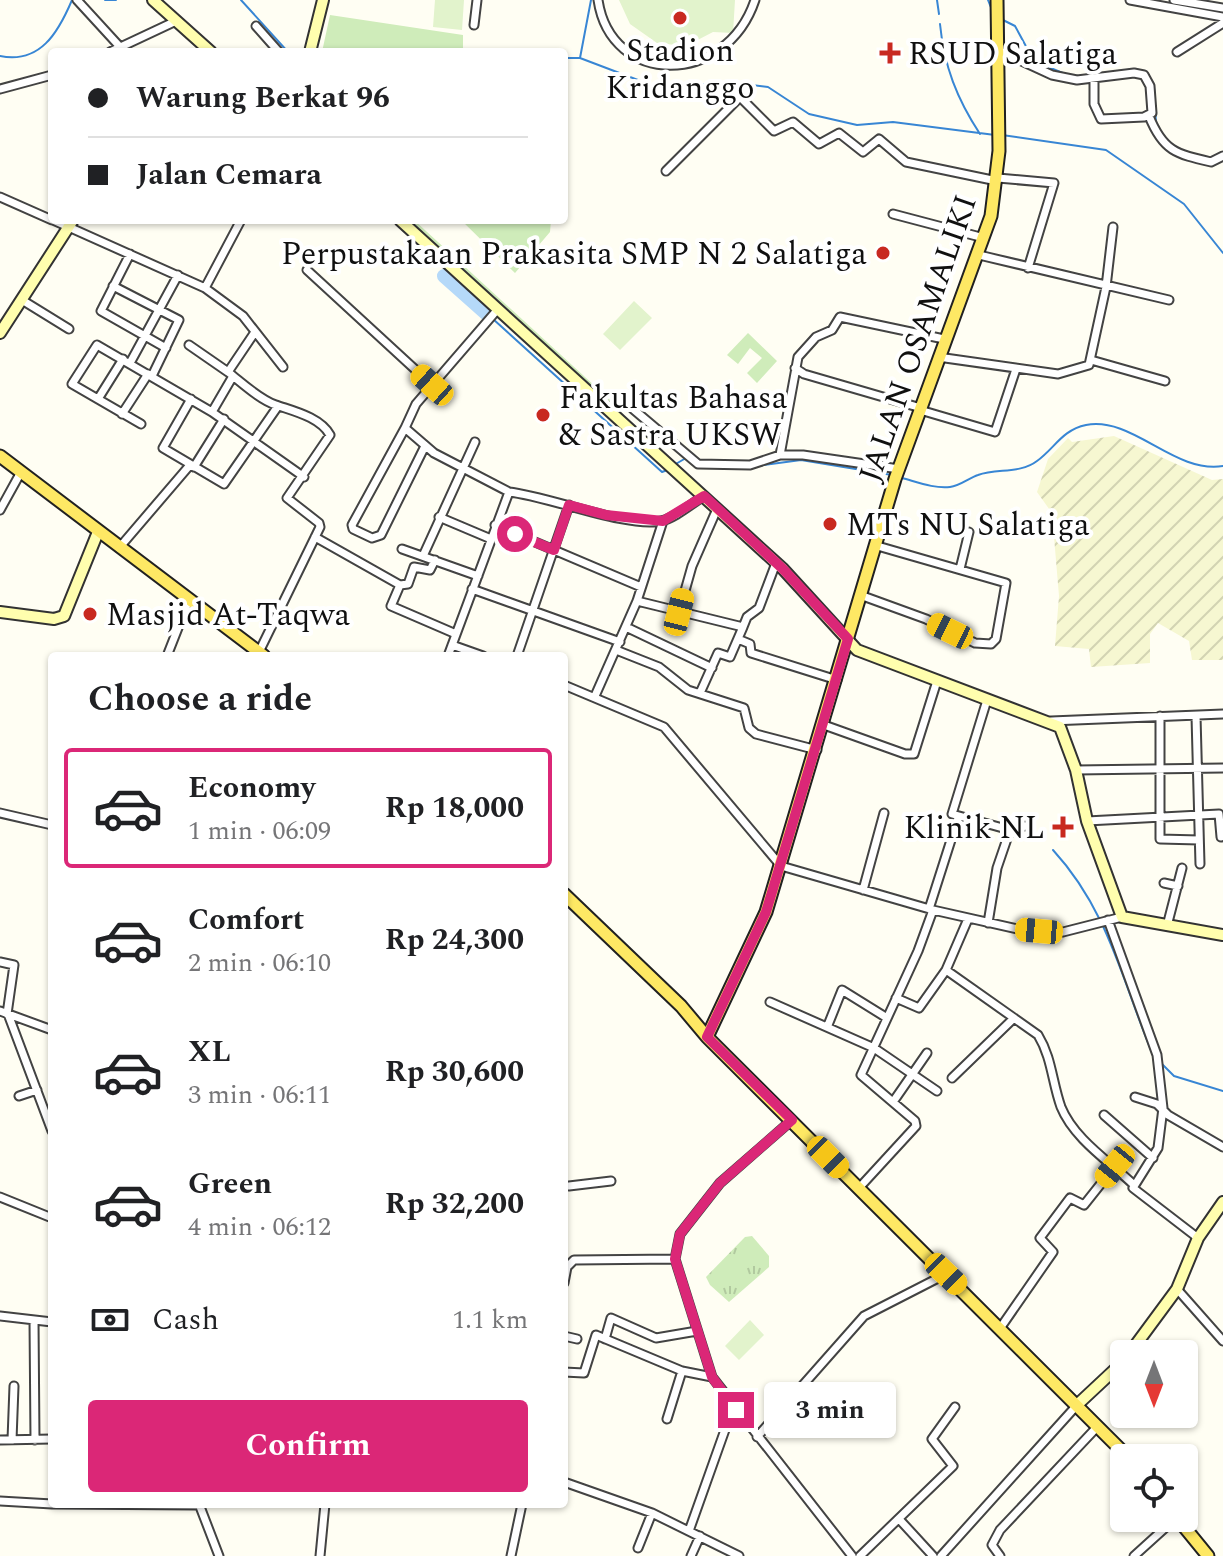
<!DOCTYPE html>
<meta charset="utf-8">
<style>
body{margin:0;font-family:Spectral,serif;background:#f6f6f6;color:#202124;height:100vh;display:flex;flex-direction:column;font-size:30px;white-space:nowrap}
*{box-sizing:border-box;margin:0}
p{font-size:26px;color:#757577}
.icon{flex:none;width:44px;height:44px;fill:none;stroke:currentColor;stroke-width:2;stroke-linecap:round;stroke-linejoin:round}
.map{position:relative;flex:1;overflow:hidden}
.side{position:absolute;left:48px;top:652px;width:520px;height:856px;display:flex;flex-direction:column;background:#fff;border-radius:8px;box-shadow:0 2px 6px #0004}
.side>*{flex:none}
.top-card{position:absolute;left:48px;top:48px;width:520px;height:176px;border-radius:8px;box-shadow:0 2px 6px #0004;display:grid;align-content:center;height:176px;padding:0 40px;background:#fff}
.needle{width:52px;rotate:180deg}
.tools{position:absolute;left:1110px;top:1340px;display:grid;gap:16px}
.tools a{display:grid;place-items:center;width:88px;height:88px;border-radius:8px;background:#fff;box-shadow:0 2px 6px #0004;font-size:40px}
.end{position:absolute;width:36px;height:36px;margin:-18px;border:10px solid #db2777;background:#fff;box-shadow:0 0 0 4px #fff}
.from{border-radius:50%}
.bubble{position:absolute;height:56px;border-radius:8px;background:#fff;box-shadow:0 2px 6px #0004;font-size:26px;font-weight:700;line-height:56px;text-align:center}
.car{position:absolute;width:24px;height:48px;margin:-24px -12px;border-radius:10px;box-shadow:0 0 6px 2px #0007;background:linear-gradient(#f5c518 24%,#345 0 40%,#f5c518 0 76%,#345 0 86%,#f5c518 0)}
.top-card b{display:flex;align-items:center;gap:28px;height:76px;font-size:30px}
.top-card b+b{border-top:2px solid #e0e0e0}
.top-card i{width:20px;height:20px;background:#202124}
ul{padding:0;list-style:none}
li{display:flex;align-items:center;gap:24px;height:120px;margin:0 16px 12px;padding:0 24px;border:4px solid transparent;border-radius:8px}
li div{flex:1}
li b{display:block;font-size:30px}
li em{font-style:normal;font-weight:700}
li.active{border-color:#db2777}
li>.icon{width:72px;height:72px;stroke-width:1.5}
h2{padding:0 40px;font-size:36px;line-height:96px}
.pay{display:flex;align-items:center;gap:20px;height:88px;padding:0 40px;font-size:30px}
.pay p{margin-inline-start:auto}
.button{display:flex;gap:16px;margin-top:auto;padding:16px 40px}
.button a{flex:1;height:92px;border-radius:8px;background:#db2777;color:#fff;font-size:32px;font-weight:700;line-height:92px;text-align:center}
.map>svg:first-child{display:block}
</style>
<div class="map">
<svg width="1223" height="1556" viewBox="0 0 1223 1556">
<defs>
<pattern id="farmland-furrows" width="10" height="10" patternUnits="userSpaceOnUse" patternTransform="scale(2)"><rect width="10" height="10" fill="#f6f7d1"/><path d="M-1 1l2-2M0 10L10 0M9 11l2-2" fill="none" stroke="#d2d3b2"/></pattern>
<pattern id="grass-tufts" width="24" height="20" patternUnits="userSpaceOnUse" patternTransform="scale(2)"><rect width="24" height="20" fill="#cfecba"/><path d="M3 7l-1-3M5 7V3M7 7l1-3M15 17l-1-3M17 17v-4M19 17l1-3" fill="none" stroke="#b1c99f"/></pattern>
</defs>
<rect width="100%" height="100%" fill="#fffef3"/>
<path fill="url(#farmland-furrows)" d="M1114,436L1212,480L1223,479V660H1192L1189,641L1158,623L1150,634V663L1091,667L1089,649L1055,646L1059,596L1052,513L1037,492L1048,459L1068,438L1072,442Z"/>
<path fill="url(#grass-tufts)" d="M752,1236L769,1256V1267L729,1302L710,1285L706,1277L745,1237Z"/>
<path fill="#cfecba" d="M330,15L463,35V52H322Z
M404,220H414L622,411L618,414Z
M461,220H551L550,232L515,273Z
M748,333L777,361L757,383L747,373L762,358L750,348L738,364L727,355Z"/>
<path fill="#e2f3cc" d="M435,0H464L462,30L433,27Z
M619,0H735L733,33L713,32L686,46L657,43L630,24Z
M634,301L652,318L620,350L603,334Z
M750,1320L764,1335L739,1360L725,1346Z"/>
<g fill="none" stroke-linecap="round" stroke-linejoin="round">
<path stroke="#3886d4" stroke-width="2" d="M105,0H116
M241,0L288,52
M937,0L939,14
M988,0L992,10
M1001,19L1015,26L1034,61L1065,74
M940,24C944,66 957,99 980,134
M324,52L327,49
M0,56C40,64 58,33 72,0
M564,58H580L659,88L727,82L768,87L809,114L857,125L893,122L995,135
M580,58L591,0
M1106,73L1128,70
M1145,73L1154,87L1156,124
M1002,135L1106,150L1184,204L1223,253
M493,319L662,472L670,469
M674,465L686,458
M757,466L801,460L892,475
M701,467L722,468
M902,478C917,482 935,489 950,487C960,486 969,478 978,475C997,468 1020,474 1037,461C1055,448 1062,430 1086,425C1133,416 1174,474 1223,466
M1053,850C1109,911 1122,981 1153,1055
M1161,1063L1174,1076L1223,1091"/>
<path stroke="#b5d9f9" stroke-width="14" d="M444,276L489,316"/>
<g stroke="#434343" stroke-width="11">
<path id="street" d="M77,0L121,48
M598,0C611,87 726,87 755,0
M1130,0L1223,17
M1174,0L1223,8
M474,25L477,0
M256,26L279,52
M998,50L1052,75L1077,80L1134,73L1144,75L1150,86L1152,113L1144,117L1101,119L1094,104V79
M110,52L176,21
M1177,52L1223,23
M0,89L52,75
M1149,116C1163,151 1176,154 1211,162L1223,156
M666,171L740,97L774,131L793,122L819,144L839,133L863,152L879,139L906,162L997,181
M998,178L1054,183L1028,268
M0,197L52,220
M893,214L984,238
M53,220L205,288L241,220
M130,254L101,311L166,348
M979,255L1169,300
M307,270L432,385
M113,286L179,320L152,376
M205,288L243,316L283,367
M22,300L69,329
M498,309L416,404L405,428L434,453L509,492
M255,332L228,372C241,382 260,400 276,405C293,411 320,417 330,435L287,498L319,523L320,527L259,652
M189,345L228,372
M938,357L1058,374L1089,365L1106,287L1113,227
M1091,360L1165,381
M130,363L178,275
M795,368L804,374L921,408
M98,399L123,359
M191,399L163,448L224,484L278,406
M633,409L698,464L750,465L780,455H803L899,469
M920,410L995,432L1016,369
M212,412L233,376
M122,414L148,374
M141,424L72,384L97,345L212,412L304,477
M405,428L352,525L353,529L372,538L381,535L425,446
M780,455L798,357L816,337L832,330L840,317L944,339
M194,467L224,419
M0,510L21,472
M439,517L491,539
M495,525L641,587
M315,537L400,585
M119,548L190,465
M402,549L478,576
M423,556L475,442
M435,560L430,570L414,567L408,584L400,585L391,606L456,634
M960,569L969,532
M472,589L620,642
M860,595L926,619L975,643L991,644L996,639L1006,583L874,545
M637,601L743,627L730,657L718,653L700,693
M679,612L692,566L717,509
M626,627L712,668
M743,627L747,617L759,608L776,563
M738,639L750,644L751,653L837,680
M452,645L483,656
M616,650L659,667L688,690L744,708L749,728L756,734L817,750
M167,656L189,600
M448,656L509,492C548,496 626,528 661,521C675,518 691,504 704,496
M517,656L569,505
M564,685L664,727L781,866L933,910L1022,930L1063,932L1122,917
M595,696L637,601L663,521
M987,700L952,814L1010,830L1025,826
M1160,716V839L1199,840
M1196,716L1200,864
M1051,721L1223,714
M824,725L905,754H914L937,681
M1076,770L1223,768
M0,813L52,825
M1087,821L1219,814L1221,837
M1164,883L1178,886
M863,890L884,813
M929,909L958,818
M968,919L946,970L1038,1035C1052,1058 1052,1082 1061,1107C1074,1139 1110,1162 1134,1185
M1108,920L1157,1055L1163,1108L1158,1148L1133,1188L1198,1238
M988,923L997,868L1010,830
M1167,926L1182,868
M0,962L14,965L7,1014
M896,998L919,1008L946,970
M770,1002L874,1048L937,1091
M0,1011L52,1030
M8,1014L52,1131
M828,1025L842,990L887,1018
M952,1078L1014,1018
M19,1096L37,1090
M1135,1097L1157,1104L1168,1115L1223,1147
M893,1102L927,1053
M1104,1115L1153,1158
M792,1120L720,1183L680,1234L675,1259L712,1377L852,1556
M569,1186L611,1181
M859,1188L916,1126L915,1121L861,1075L918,951L933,910
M0,1197L52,1218
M564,1283L567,1267L574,1260L675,1259
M1177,1289L1223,1341
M0,1316L52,1322
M34,1320L35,1440
M1001,1327L1053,1252L1040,1238L1070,1198L1084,1205L1115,1166
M564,1336L577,1339
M605,1339L611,1318L656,1338L697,1331
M564,1372L584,1373L596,1335L682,1371L712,1377
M667,1419L682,1371
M757,1437L864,1316L946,1274
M0,1440L52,1439
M12,1440L14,1386
M564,1482L652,1513L739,1556
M0,1501L52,1504
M54,1504L199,1505
M199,1504L219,1556
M899,1519L933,1556
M689,1531L726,1427L736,1410
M638,1548L652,1513
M320,1556L325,1504
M511,1556L522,1504
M691,1556L700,1536
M860,1556L953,1466L932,1439L955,1407
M941,1556L1078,1404
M1000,1556L992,1545L1000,1530L1098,1426
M1134,1556L1176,1518"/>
</g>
<g stroke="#323232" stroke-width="14">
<path id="secondary" d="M153,0L211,52
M310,52L323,0
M400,220L783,569L857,650L1060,727L1076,770L1087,821L1122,917L1223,935
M0,333L73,220
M0,612L54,619L64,616L98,532
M1129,1354L1177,1289L1198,1238L1223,1202
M1078,1404L1124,1361"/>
</g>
<g stroke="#212121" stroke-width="15">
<path id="primary" d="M0,456L264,656
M564,894L681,1006L707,1037L1129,1458
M707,1037L766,912L895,479L991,216L999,151L997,0
M1177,1518L1208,1556"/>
</g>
<use href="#street" stroke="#fff" stroke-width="7"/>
<use href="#secondary" stroke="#fffeae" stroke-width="10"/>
<use href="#primary" stroke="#fee864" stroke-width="11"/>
</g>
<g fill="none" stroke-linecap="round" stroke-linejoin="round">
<path stroke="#db2777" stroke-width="10" d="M515,534L554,550L569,505L606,515L663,521L704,496L783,569L848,639L766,912L707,1037L792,1120L720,1183L680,1234L675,1259L712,1377L736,1410"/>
</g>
<g fill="#c82920" stroke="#fff" stroke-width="3">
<circle cx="680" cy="18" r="8"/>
<path d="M886 41h8v8h8v8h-8v8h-8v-8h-8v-8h8z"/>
<circle cx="883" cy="253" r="8"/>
<circle cx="543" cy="415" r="8"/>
<circle cx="830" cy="524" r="8"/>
<circle cx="90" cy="614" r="8"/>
<path d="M1059 815h8v8h8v8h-8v8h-8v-8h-8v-8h8z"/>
</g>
<g text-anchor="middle" stroke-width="8" stroke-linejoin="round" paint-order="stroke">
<g font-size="32" fill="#101010" stroke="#fff" text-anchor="start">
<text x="680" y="61" text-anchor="middle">Stadion<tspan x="680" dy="37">Kridanggo</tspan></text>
<text x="908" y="64">RSUD Salatiga</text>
<text x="867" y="264" text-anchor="end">Perpustakaan Prakasita SMP N 2 Salatiga</text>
<text x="559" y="408">Fakultas Bahasa<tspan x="559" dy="37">&amp; Sastra UKSW</tspan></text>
<text x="846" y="535">MTs NU Salatiga</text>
<text x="106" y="625">Masjid At-Taqwa</text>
<text x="1045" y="838" text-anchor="end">Klinik NL</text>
</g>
<g font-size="32" fill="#101010" stroke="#fff">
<text transform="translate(917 338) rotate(-71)" y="11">JALAN OSAMALIKI</text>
</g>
</g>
</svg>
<div class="tools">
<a><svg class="needle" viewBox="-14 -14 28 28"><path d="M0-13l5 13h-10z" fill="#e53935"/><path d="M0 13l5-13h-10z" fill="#757577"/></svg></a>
<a><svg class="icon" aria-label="locate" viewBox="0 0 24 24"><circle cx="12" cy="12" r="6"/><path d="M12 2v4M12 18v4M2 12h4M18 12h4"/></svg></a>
</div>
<i class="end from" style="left:515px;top:534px"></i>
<i class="end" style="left:736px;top:1410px"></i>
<div class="bubble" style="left:764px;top:1382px;width:132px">3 min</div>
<i class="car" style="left:432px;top:385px;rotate:312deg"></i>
<i class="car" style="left:679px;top:612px;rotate:14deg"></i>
<i class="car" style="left:950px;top:631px;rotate:296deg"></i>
<i class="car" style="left:1039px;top:931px;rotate:275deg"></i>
<i class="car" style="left:828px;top:1157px;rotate:135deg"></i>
<i class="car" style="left:1115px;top:1166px;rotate:219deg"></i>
<i class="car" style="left:946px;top:1274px;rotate:134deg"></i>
<div class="top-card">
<b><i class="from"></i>Warung Berkat 96</b>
<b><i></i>Jalan Cemara</b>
</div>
<section class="side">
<h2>Choose a ride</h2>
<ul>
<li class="active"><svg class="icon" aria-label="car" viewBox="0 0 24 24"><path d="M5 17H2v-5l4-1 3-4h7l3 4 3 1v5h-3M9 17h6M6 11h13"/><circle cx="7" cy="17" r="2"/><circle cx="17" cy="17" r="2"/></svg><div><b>Economy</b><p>1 min · 06:09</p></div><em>Rp 18,000</em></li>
<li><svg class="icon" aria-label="car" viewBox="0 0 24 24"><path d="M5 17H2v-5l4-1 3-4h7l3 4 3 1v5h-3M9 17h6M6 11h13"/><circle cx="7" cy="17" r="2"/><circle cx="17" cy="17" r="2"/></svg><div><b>Comfort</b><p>2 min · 06:10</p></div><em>Rp 24,300</em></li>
<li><svg class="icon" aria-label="car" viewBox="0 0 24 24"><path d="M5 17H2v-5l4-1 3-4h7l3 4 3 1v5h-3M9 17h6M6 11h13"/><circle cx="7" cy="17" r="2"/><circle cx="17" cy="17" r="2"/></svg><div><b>XL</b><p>3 min · 06:11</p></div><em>Rp 30,600</em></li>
<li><svg class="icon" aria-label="car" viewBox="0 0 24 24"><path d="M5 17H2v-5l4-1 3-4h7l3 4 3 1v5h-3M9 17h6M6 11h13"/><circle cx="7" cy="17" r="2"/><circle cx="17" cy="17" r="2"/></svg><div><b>Green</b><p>4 min · 06:12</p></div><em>Rp 32,200</em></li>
</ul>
<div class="pay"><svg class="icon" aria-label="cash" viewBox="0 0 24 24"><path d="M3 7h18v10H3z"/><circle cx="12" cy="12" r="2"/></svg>Cash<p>1.1 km</p></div>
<div class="button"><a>Confirm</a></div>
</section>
</div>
